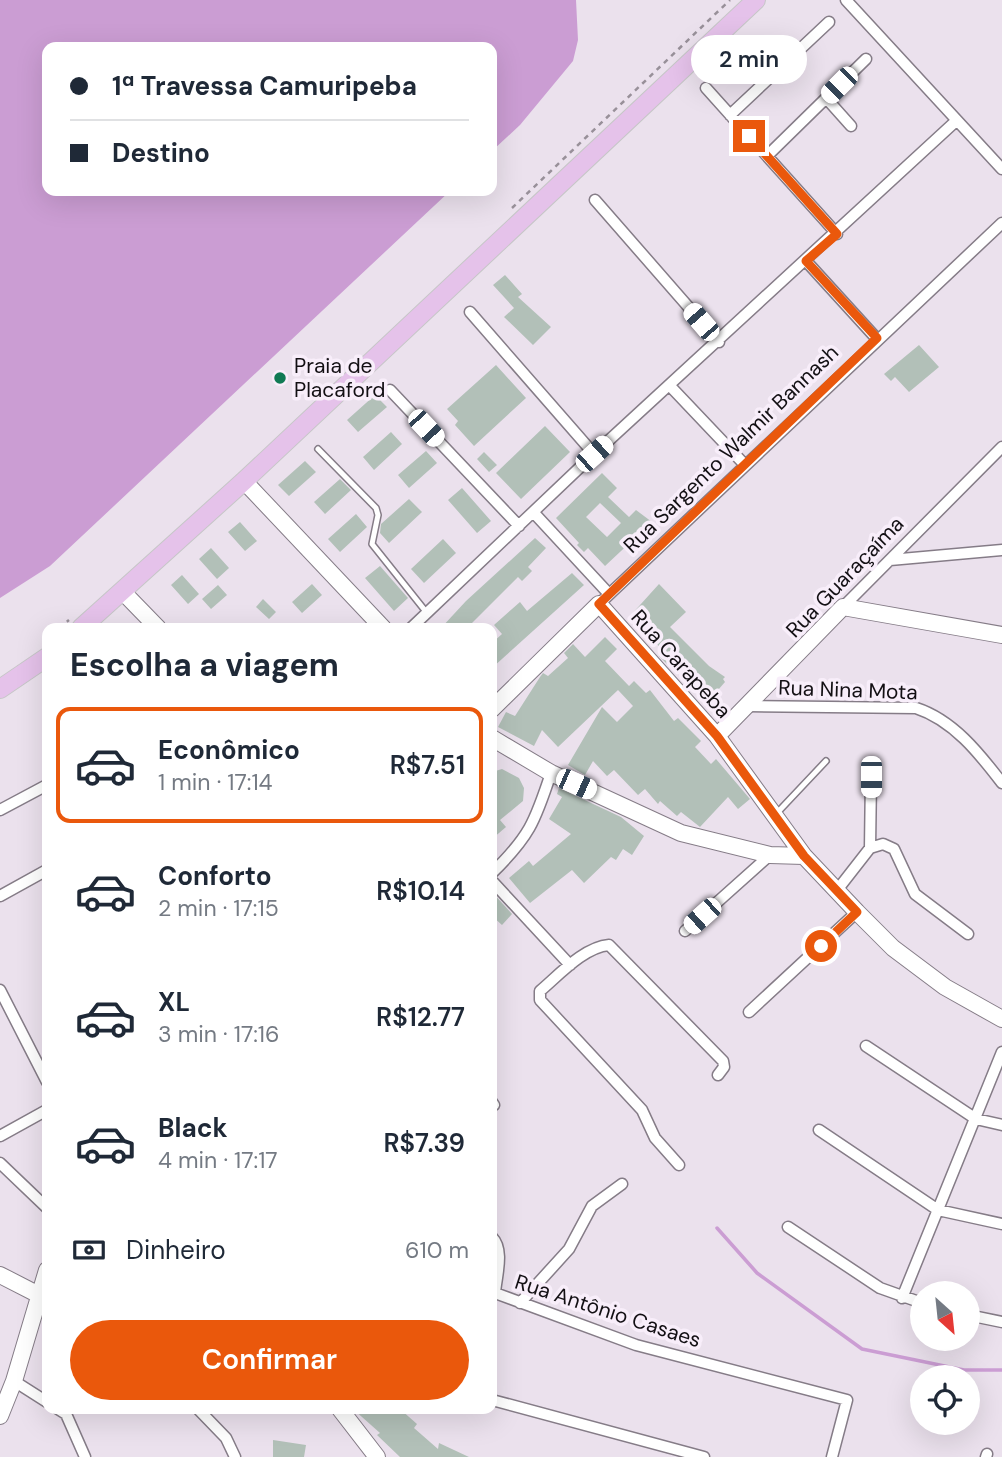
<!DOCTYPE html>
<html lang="pt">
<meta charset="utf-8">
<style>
body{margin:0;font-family:"DM Sans",sans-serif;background:#f6f6f7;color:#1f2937;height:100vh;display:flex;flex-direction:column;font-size:26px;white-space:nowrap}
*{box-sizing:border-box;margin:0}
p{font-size:23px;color:#747a83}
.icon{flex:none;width:38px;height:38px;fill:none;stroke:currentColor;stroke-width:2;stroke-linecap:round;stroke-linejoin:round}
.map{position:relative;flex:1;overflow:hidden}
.panel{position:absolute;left:42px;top:623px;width:455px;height:791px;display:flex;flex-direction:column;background:#fff;border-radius:14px;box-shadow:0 7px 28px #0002}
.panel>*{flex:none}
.banner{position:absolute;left:42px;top:42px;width:455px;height:154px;border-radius:14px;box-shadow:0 7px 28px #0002;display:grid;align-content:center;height:154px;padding:0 28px;background:#fff}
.needle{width:46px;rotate:153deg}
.tools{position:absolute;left:910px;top:1281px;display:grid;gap:14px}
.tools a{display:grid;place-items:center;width:70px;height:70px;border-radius:50%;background:#fff;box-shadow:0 7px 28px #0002;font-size:35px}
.end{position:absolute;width:32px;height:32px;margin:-16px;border:9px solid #ea580c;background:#fff;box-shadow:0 0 0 4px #fff}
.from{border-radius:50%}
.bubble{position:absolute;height:49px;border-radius:24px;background:#fff;box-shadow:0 7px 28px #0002;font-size:23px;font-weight:600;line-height:49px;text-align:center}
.car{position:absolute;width:21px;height:42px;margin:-21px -10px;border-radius:9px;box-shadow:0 0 5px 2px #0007;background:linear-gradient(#fff 24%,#345 0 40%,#fff 0 76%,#345 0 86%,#fff 0)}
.banner b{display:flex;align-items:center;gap:24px;height:66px;font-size:26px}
.banner b+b{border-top:2px solid #e0e1e3}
.banner i{width:18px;height:18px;background:#1f2937}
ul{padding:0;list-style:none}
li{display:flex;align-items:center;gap:21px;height:116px;margin:0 14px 10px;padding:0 14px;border:4px solid transparent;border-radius:14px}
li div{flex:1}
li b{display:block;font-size:26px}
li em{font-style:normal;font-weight:600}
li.active{border-color:#ea580c}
li>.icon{width:63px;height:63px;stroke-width:1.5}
h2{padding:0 28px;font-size:32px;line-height:84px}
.pay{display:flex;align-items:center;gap:18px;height:77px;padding:0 28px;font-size:26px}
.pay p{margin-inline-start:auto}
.primary-button{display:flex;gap:14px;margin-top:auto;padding:14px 28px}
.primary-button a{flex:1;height:80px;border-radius:42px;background:#ea580c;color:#fff;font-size:28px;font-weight:600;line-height:80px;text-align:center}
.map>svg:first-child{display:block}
</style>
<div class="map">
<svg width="1002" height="1457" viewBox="0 0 1002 1457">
<rect width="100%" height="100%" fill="#ebe1ed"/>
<path fill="#cb9dd3" d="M0,0H576L578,40L573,61L520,125L492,151V47H47V191H450L50,566L0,598Z"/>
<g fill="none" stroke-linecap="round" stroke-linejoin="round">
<path stroke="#cb9dd3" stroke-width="3.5" d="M717,1228L757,1273L862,1349L964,1370H1002"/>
</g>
<path fill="#b2c0b8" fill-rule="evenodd" d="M505,275L522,294L518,297L551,327L533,345L504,317L514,308L493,285Z
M919,345L939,367L909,392L895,377L891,381L884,374Z
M496,365L526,398L474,446L455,425L458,421L447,409Z
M375,395L387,407L358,432L347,420Z
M545,426L570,452L521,499L496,473Z
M391,432L402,444L374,470L363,457Z
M426,451L437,463L409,488L398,475Z
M484,452L497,465L489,472L477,459Z
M305,461L316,472L289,496L278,485Z
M602,473L617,488L608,497L629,517L636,510L652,522L605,566L588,548L584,552L577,545L579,543L556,518ZM600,503L621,523L607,537L586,517Z
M340,479L351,490L325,514L314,502Z
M462,488L491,521L477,533L448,500Z
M409,499L422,512L389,543L380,533L381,524Z
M356,514L367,527L340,552L328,539Z
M240,522L257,541L245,551L228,532Z
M535,538L546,548L528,567L532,571L522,581L518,577L467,628H441L466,601Z
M443,539L456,553L424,583L411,569Z
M211,548L229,568L217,579L199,559Z
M380,566L408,598L394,611L365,578Z
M572,573L584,585L492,668V643L502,634L494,625L520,602L527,611Z
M182,575L199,594L188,604L171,585Z
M312,584L322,595L302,613L292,602Z
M659,584L686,612L670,627L709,666L725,677L723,679L725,682L711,698L673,661L669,666L659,656L664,652L631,615Z
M218,585L227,595L211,609L202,599Z
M263,599L276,612L269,619L256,607Z
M605,637L617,649L605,661L629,686L634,681L646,693L650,690L674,721L678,718L701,741L695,747L711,764L716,759L750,799L738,809L728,797L700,827L681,812L677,816L660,801L658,804L645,789L638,795L614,770L607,776L593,761L585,775L568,765L602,707L617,722L633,706L618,690L558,747L542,730L534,746L498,727L506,712L515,716L540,677L543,673L548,676L568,658L564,653L573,644L585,657Z
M502,769L519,778L524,788L523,801L500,820L506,827L492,839V772Z
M559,788L621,817L644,836L632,855L623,849L616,860L611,857L584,883L572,870L530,903L509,878L529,861L533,866L571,834L549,819L562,797L557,794Z
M492,892L512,914L502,925L492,916Z
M353,1409H400L417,1424L414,1428L438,1449L439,1443L469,1457H400L377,1435L380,1433Z
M273,1440L306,1445L304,1457H273Z"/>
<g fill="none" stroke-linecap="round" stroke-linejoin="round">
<g stroke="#857c87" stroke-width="8">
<path id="service" d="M318,449L376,508L378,515L372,544L427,613
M776,814L826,761"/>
</g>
<g stroke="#857c87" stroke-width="13">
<path id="minor" d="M846,0L1002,169
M706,88L837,234
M826,98L851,126
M730,115L829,22
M767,156L866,59
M595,200L719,342
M806,261L877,339
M470,312L594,454
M670,386L745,465
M390,390L519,526
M534,513L609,594
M890,560L1002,550
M599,604L1002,223
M843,607L1002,447
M411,628L594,454L956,121
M748,706L916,708C953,720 979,753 1002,783
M0,810L47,785
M870,848L883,844L894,849L915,894L968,934
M492,873C529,837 535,822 551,773
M492,881L570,965
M838,889L870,848L871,777
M0,896L47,870
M685,931L770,855
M0,990L47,1082
M749,1012L857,912
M866,1046L976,1119L1002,1125
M492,1102L494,1105
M819,1130L938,1210L1002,1224
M0,1136L47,1110
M0,1163L47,1208
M679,1165L655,1138L642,1110L540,1000V991C559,975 584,947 609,945L723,1061L724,1067L718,1075
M788,1227L880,1288L922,1303
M492,1237C505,1250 496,1277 495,1293L636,1345L847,1400L832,1457
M902,1298L1002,1052
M520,1303L569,1249L592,1206L622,1184
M968,1315L1002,1322
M14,1381L47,1402
M492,1400L704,1457
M58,1409L66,1414L85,1457
M198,1409L226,1438L235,1457
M986,1457L987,1454"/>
</g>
<g stroke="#857c87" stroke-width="18">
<path id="secondary" d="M244,481L383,628
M123,592L158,628
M492,709L599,604L717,736L804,856L857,912L893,948L945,987L1002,1019
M717,736L843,607L1002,635
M492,738L551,773L681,833L770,855L804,856
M0,1275L39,1295
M340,1409L377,1457
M0,1416L14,1381L47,1270"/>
</g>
<g stroke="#c6c6c7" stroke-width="20">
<path id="primary" d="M81,628L244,481L756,0
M0,689L47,657"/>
</g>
<path stroke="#989099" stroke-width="2.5" stroke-dasharray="5 5" stroke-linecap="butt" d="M512,208L730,0
M59,628L69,620"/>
<use href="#service" stroke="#fff" stroke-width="5"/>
<use href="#minor" stroke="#fff" stroke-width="10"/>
<use href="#secondary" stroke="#fff" stroke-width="16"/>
<use href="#primary" stroke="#e5c2ea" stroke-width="18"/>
</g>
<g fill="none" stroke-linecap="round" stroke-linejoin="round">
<path stroke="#ea580c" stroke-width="9" d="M749,136L837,234L806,261L877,338L599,604L717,736L804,856L857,912L821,946"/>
</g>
<circle fill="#107a54" stroke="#f8eefa" stroke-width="2.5" cx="280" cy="378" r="7"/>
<g text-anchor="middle" stroke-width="7" stroke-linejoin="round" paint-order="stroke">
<g font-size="21" fill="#131014" stroke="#f8eefa" text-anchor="start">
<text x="294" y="373">Praia de<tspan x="294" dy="24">Placaford</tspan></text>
</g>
<g font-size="21" fill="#131014" stroke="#f8eefa">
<text transform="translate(731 449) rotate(-44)" y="7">Rua Sargento Walmir Bannash</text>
<text transform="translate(845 577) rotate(-46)" y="7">Rua Guaraçaíma</text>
<text transform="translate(681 664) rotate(48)" y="7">Rua Carapeba</text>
<text transform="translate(848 690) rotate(2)" y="7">Rua Nina Mota</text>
<text transform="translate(608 1311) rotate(18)" y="7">Rua Antônio Casaes</text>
</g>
</g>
</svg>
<div class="tools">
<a><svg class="needle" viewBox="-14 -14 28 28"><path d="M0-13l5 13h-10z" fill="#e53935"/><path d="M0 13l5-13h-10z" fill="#747a83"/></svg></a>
<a><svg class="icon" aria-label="locate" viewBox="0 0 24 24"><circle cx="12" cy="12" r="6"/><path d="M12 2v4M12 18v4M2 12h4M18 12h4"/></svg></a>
</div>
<i class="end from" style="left:821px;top:946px"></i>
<i class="end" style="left:749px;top:136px"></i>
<div class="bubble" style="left:691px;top:35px;width:116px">2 min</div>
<i class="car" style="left:839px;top:85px;rotate:225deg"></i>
<i class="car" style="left:701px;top:322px;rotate:319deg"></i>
<i class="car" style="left:426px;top:428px;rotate:137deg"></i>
<i class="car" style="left:594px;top:454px;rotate:48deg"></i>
<i class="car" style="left:871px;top:777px;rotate:180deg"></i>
<i class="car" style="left:576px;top:784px;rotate:114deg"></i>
<i class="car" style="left:702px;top:916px;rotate:228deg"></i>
<div class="banner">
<b><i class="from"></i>1ª Travessa Camuripeba</b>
<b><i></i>Destino</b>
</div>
<section class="panel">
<h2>Escolha a viagem</h2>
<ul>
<li class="active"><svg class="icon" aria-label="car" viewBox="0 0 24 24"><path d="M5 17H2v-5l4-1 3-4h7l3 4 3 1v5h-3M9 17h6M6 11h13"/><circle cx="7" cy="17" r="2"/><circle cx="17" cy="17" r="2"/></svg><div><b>Econômico</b><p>1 min · 17:14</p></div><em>R$7.51</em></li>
<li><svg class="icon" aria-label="car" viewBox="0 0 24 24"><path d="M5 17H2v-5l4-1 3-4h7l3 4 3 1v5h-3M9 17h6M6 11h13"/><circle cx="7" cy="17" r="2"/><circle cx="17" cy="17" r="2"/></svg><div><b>Conforto</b><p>2 min · 17:15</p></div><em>R$10.14</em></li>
<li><svg class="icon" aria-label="car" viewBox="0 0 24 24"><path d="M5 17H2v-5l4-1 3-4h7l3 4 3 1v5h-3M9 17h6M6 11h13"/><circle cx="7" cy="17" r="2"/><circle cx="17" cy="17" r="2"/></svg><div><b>XL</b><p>3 min · 17:16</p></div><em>R$12.77</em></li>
<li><svg class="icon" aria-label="car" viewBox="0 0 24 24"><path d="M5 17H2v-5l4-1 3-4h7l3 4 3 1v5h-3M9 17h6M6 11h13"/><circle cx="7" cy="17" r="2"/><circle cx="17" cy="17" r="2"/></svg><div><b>Black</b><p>4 min · 17:17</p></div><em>R$7.39</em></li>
</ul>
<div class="pay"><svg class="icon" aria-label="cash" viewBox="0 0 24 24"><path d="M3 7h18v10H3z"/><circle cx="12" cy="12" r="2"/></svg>Dinheiro<p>610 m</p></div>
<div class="primary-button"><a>Confirmar</a></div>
</section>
</div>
